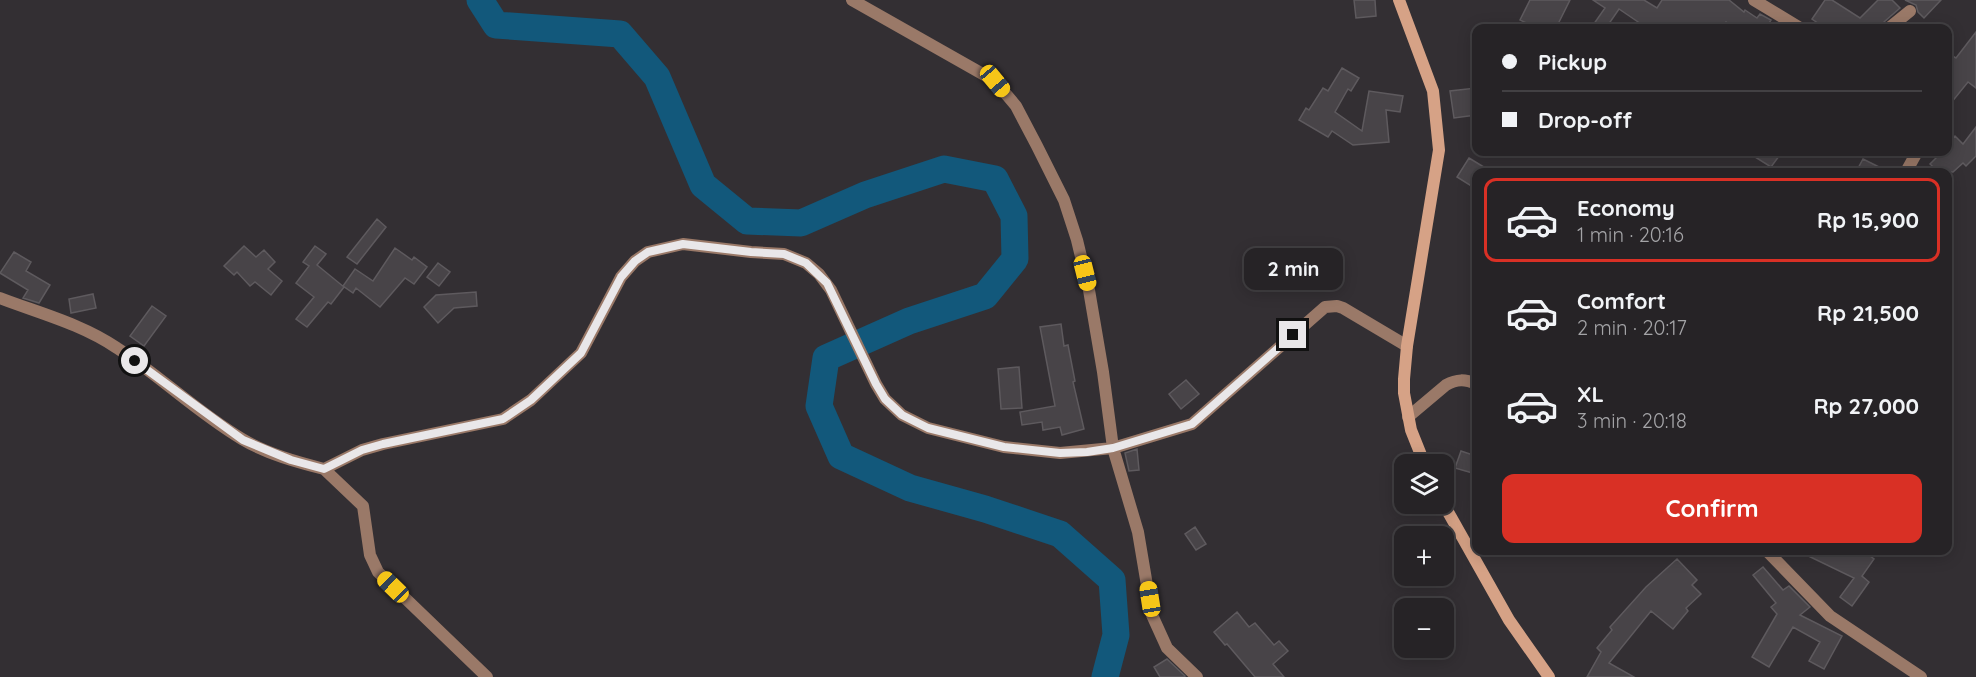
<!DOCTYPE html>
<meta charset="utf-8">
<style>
body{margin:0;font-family:Quicksand,sans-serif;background:#2e2b2e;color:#f1f3f6;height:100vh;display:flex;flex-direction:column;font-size:22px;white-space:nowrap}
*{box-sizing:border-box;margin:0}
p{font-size:20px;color:#a4a4a7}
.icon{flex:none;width:33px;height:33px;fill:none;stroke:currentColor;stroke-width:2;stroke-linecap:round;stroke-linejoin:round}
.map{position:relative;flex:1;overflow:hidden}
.sheet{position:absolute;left:1472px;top:168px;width:480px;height:387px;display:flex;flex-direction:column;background:#262326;border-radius:12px;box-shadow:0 3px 15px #0003,0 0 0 2px #424043}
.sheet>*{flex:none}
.banner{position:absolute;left:1472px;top:24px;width:480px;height:132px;border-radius:12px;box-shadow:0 3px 15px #0003,0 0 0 2px #424043;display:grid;align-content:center;height:132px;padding:0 30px;background:#262326}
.fabs{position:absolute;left:1394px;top:454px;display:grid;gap:12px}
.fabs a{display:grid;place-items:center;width:60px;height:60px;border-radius:12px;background:#262326;box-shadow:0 3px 15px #0003,0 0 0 2px #424043;font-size:30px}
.end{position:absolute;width:27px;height:27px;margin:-14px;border:8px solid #e9e7e9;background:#111;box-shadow:0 0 0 3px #111}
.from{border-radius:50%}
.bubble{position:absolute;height:42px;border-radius:12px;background:#262326;box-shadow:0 3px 15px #0003,0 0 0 2px #424043;font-size:20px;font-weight:700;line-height:42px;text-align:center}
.car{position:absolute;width:18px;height:36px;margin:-18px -9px;border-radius:8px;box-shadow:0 0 4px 2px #0007;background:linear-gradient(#f5c518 24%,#345 0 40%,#f5c518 0 76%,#345 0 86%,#f5c518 0)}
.banner b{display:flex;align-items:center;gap:21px;height:57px;font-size:22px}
.banner b+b{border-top:2px solid #424043}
.banner i{width:15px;height:15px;background:#f1f3f6}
ul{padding:10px 0 0;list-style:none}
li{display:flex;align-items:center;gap:18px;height:84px;margin:0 12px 9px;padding:0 18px;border:3px solid transparent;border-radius:12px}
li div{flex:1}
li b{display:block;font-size:22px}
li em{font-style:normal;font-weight:700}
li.on{border-color:#d93025}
li>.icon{width:54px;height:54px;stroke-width:1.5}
.button{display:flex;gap:12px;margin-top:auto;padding:12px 30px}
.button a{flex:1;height:69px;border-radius:12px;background:#d93025;color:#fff;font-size:24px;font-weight:700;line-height:69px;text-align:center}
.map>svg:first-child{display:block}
</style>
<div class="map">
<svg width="1976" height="677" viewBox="0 0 1976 677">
<rect width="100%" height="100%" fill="#332f33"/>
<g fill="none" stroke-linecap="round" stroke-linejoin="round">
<path stroke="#12587b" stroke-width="27" d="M480,0L496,25L620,34L657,77L703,185L747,221L801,223L865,195L944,169L995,179L1014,216L1015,259L985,296L909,321L826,358L819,406L841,456L910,488L985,509L1060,534L1112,580L1116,635L1105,677"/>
</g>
<path fill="#484448" stroke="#5e5a5e" stroke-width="1.5" d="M1354,0H1375L1376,16L1356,18Z
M1530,0H1570L1556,28H1537L1520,20Z
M1593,0H1644L1657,8L1662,0H1729L1744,12L1745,10L1757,18L1760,14L1771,20L1768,25L1774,28H1736L1726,22L1721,28H1647L1619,9L1606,28H1591L1605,8Z
M1825,0H1832L1860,18L1878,0H1892L1900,8L1884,22L1881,28H1825L1812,19Z
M1905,0H1941L1924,18L1918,12L1916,5Z
M1976,32V88L1968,82L1947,108V53L1956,58Z
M1342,68L1359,78L1351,91L1348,89L1335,112L1362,131L1369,91L1403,96L1400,112L1386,110L1389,142L1353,145L1332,131L1328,137L1299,120L1306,108L1309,110L1323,88L1328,91Z
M1476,88V115L1454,118L1450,91Z
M1976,127V156L1966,166L1963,163L1953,172H1939L1930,164L1942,152H1947V144L1955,136L1963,144Z
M1747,152H1782L1771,167Z
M1469,158L1492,172H1476V189L1457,177Z
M1863,159L1889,172H1856Z
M377,219L386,227L357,264L347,257Z
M244,246L256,257L264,250L275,262L268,269L282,281L271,295L255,282L250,286L237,272L234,275L224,266Z
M315,246L326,254L317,265L344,287L331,304L328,302L307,327L296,319L314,297L296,283L309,266L303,262Z
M395,248L412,260L414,257L427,267L414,284L405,278L380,307L356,288L353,293L343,286L355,269L373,281Z
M14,252L31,262L26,271L50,285L39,303L23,298L28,290L0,273Z
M438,263L450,272L439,286L427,277Z
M476,292L477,306L454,308L438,323L424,307L436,295Z
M93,294L96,308L71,313L69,299Z
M152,306L166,316L144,346L130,336Z
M1061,324L1064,346L1068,345L1075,381L1073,382L1084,429L1062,435L1060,427L1043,430L1042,422L1022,425L1020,412L1055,406L1040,327Z
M1019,367L1022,408L1001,409L998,369Z
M1186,380L1199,394L1181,409L1169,394Z
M1137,449L1139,470L1129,471L1125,453Z
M1461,451L1476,456V474L1455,468Z
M1195,527L1206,544L1196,550L1185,534Z
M1796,550H1862L1874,559L1862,576L1869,582L1852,606L1840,597L1854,578Z
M1677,559L1697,580L1692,585L1701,594L1686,608L1688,611L1673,629L1651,611L1609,663L1634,677H1587L1601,652L1597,648L1612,630L1610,627L1646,587Z
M1763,567L1783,590L1789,586L1810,607L1800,615L1842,636L1824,669L1809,661L1820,642L1793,627L1769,667L1752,657L1777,614L1771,607L1776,603L1753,575Z
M1237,612L1249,627L1255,623L1274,645L1279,641L1288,651L1273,664L1284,677H1255L1227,644L1225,645L1214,632Z
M1167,659L1185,676V677H1160L1154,667Z"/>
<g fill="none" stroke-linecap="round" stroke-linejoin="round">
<path stroke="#9a7968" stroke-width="12" d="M852,0L995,81L1016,106L1037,146L1064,200L1077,240L1089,290L1103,372L1113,448L1138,532L1152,615L1167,648L1197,677
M1754,0L1800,28
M1889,28L1910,11
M1906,172L1917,152
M0,298C39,313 82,324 117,348C160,376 198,413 242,439C267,454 297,462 324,469L362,450L383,444L503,419L531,400L581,353L621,277L635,261L648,252L683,244L751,252L784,254L806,263L819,274L831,290L876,384L885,399L902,415L928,428L1004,447L1060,453L1113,448L1192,424L1325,307L1337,306L1343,308L1407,346
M1408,417L1446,385C1457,379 1465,379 1476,384
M324,469L363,506L370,555L378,572L487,677
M1766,550L1830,616L1921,677"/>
<path stroke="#d6a286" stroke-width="12" d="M1399,0L1433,91L1439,150L1407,346L1404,379V393L1411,430L1425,465
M1443,503L1509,620L1549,677"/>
</g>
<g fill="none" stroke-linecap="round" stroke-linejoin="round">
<path stroke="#e9e7e9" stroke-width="8" d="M135,361L243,440L291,460L324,469L362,450L383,444L503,419L531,400L581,353L621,277L635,261L648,252L683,244L751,252L784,254L806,263L827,283L876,384L885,399L902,415L928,428L1004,447L1060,453L1087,452L1113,448L1192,424L1293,335"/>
</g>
</svg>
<div class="fabs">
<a><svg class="icon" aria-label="layers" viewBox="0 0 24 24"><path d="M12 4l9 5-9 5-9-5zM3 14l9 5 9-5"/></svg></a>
<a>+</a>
<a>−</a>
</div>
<i class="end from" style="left:135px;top:361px"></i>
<i class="end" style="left:1293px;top:335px"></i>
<div class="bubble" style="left:1244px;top:248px;width:99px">2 min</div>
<i class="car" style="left:995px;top:81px;rotate:140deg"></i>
<i class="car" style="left:1085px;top:273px;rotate:166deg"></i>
<i class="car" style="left:393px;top:587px;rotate:314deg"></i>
<i class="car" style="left:1150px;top:599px;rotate:351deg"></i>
<div class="banner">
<b><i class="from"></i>Pickup</b>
<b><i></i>Drop-off</b>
</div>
<section class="sheet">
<ul>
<li class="on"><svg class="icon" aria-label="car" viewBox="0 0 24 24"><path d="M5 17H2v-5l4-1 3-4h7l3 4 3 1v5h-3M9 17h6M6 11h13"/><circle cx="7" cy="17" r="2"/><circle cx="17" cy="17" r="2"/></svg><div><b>Economy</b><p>1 min · 20:16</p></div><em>Rp 15,900</em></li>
<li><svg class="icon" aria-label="car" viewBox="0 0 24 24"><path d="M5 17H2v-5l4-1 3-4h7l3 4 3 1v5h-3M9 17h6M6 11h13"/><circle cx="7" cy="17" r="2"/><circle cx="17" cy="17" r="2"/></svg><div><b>Comfort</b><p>2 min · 20:17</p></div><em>Rp 21,500</em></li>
<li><svg class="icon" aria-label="car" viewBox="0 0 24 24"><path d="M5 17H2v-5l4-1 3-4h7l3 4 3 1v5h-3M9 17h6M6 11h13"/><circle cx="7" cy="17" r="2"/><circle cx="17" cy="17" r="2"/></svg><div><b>XL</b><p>3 min · 20:18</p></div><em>Rp 27,000</em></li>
</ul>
<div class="button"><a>Confirm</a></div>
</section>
</div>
